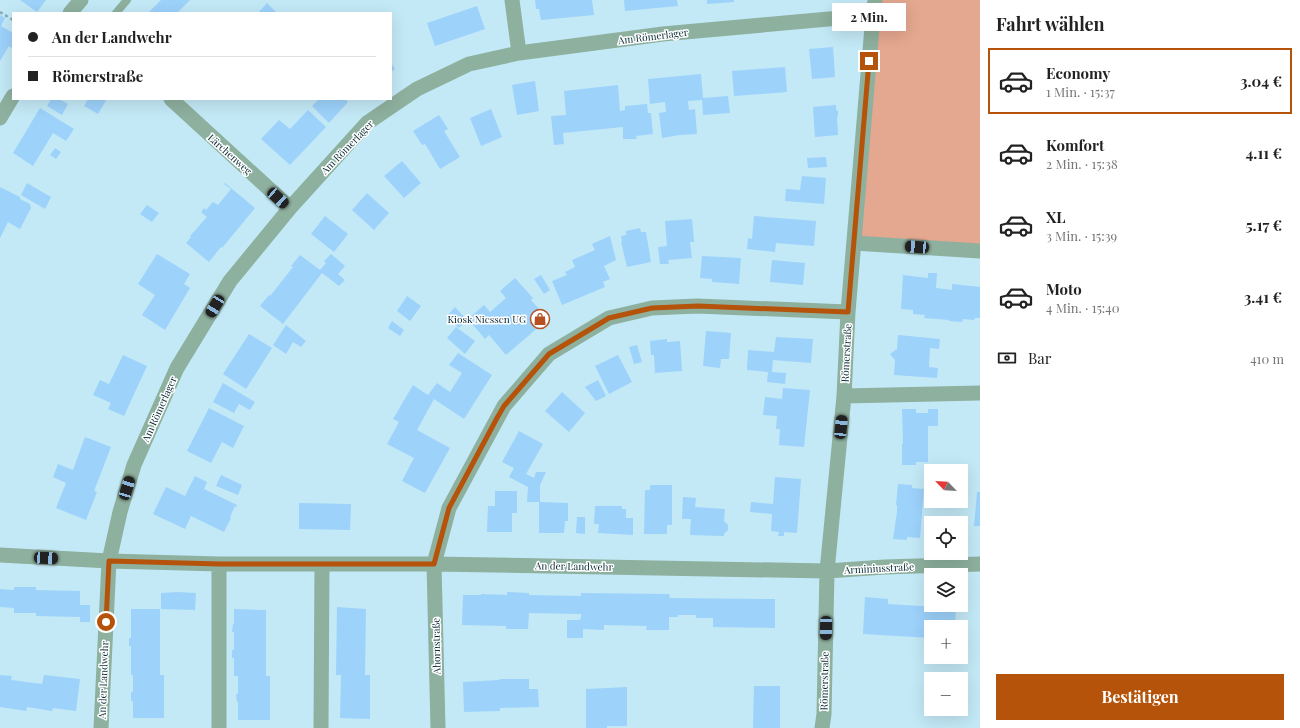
<!DOCTYPE html>
<html lang="de">
<meta charset="utf-8">
<style>
body{margin:0;font-family:"Playfair Display",serif;background:#f2f2f2;color:#222;height:100vh;display:flex;flex-direction:column;font-size:15px;white-space:nowrap}
*{box-sizing:border-box;margin:0}
p{font-size:13px;color:#767676}
.icon{flex:none;width:22px;height:22px;fill:none;stroke:currentColor;stroke-width:2;stroke-linecap:round;stroke-linejoin:round}
.map{position:relative;flex:1;overflow:hidden}
.drawer{display:flex;flex-direction:column;background:#fff;width:320px}
.drawer>*{flex:none}
.hud{position:absolute;left:12px;top:12px;width:380px;height:88px;border-radius:0px;box-shadow:0 4px 16px #0002;display:grid;align-content:center;height:88px;padding:0 16px;background:#fff}
.needle{width:26px;rotate:295deg}
.fabs{position:absolute;left:924px;top:464px;display:grid;gap:8px}
.fabs a{display:grid;place-items:center;width:44px;height:44px;border-radius:0px;background:#fff;box-shadow:0 4px 16px #0002;font-size:20px}
.end{position:absolute;width:18px;height:18px;margin:-9px;border:5px solid #b45309;background:#fff;box-shadow:0 0 0 2px #fff}
.from{border-radius:50%}
.bubble{position:absolute;height:28px;border-radius:0px;background:#fff;box-shadow:0 4px 16px #0002;font-size:13px;font-weight:700;line-height:28px;text-align:center}
.car{position:absolute;width:12px;height:24px;margin:-12px -6px;border-radius:5px;box-shadow:0 0 3px 1px #0007;background:linear-gradient(#222 24%,#8ab4d8 0 40%,#222 0 76%,#8ab4d8 0 86%,#222 0)}
.hud b{display:flex;align-items:center;gap:14px;height:38px;font-size:15px}
.hud b+b{border-top:1px solid #e0e0e0}
.hud i{width:10px;height:10px;background:#222}
ul{padding:0;list-style:none}
li{display:flex;align-items:center;gap:12px;height:66px;margin:0 8px 6px;padding:0 8px;border:2px solid transparent;border-radius:0px}
li div{flex:1}
li b{display:block;font-size:15px}
li em{font-style:normal;font-weight:700}
li.active{border-color:#b45309}
li>.icon{width:36px;height:36px;stroke-width:1.5}
h2{padding:0 16px;font-size:18px;line-height:48px}
.pay{display:flex;align-items:center;gap:10px;height:44px;padding:0 16px;font-size:15px}
.pay p{margin-inline-start:auto}
.action{display:flex;gap:8px;margin-top:auto;padding:8px 16px}
.action a{flex:1;height:46px;border-radius:0px;background:#b45309;color:#fff;font-size:16px;font-weight:700;line-height:46px;text-align:center}
main{display:flex;flex:1;min-height:0}
.map>svg:first-child{display:block}
</style>
<main>
<div class="map">
<svg width="980" height="728" viewBox="0 0 980 728">
<rect width="100%" height="100%" fill="#c3e9f6"/>
<path fill="#e4a78f" d="M875,0H980V251L854,243Z"/>
<path fill="#9dd2fb" d="M20,0H46L37,12Z
M161,0H190L177,13H148Z
M535,0H592L594,15L541,20L539,9H536Z
M624,0H677L678,6L625,11Z
M707,0H734V2L707,4Z
M267,3L277,13H258Z
M477,6L485,29L435,46L427,23Z
M0,15L5,18L1,26L13,33V46L12,48L9,46L0,61Z
M833,47L835,77L812,79L809,49Z
M391,63L395,69L391,72Z
M785,67L787,92L734,96L732,71Z
M701,74L703,98L728,96L730,113L703,115L702,100L688,101L689,110L695,109L697,134L679,135L662,138L659,113L666,112L665,102L650,104L648,79Z
M535,81L539,111L517,115L512,85Z
M618,85L620,111L625,110V106L647,104L648,113H651L653,134L636,136L637,139H623V127L563,133L564,144L554,145L551,116L566,115L564,91Z
M51,99H59L68,104L62,115L47,106Z
M88,99H107L98,114L84,106Z
M319,99H346L348,102L329,123L312,106Z
M836,105V110L838,111V116L837,118L838,135L815,137L813,107Z
M40,108L74,129L66,141L53,133L33,166L13,153Z
M491,109L502,137L481,146L470,118Z
M308,110L326,127L290,165L261,139L279,120L290,129Z
M439,115L448,129L444,131L460,157L440,169L425,144L422,145L413,131Z
M55,148L61,152L56,159L50,155Z
M826,157L827,167L808,168L807,158Z
M402,161L421,183L404,198L384,176Z
M802,176L826,178L824,204L785,201L786,189L800,190Z
M27,183L51,197L45,209L21,195Z
M225,183L255,208L222,248L221,247L209,262L186,243L191,237L190,236L207,217L201,212L204,208L206,210L213,202L218,205L231,189L224,184Z
M0,187L20,197V199L30,204L31,208L20,229L8,222L0,238Z
M367,193L389,213L374,230L352,210Z
M147,205L159,213L152,222L140,214Z
M325,216L348,234L334,252L311,234Z
M754,216L816,221L814,246L776,243L775,252L747,249L748,238L752,239Z
M692,219L694,242H690L692,258L668,260L669,264H660L658,247L667,246L665,221Z
M640,228L641,232H646L651,262L627,267L621,242L622,241L621,236L626,235V231Z
M610,236L616,260L604,266L610,279L603,282L605,287L562,305L552,281L567,275L565,272L575,267L572,260L595,250L592,244Z
M157,254L190,274L184,284L190,288L165,330L142,315L155,295L138,284Z
M331,254L345,266L338,274L345,280L339,286L322,273L283,324L260,306L269,295L270,296L293,267L291,266L300,255L320,270L326,263L324,261Z
M702,256L741,258L739,284L712,282V279L700,278Z
M772,260L805,263L803,285L770,282Z
M928,273H937L936,288L952,290V284L980,287V318H975L974,320L963,319L962,322L949,321V320L924,318L925,315L913,314V310L901,309L903,275L928,278Z
M541,275L550,290L544,294L534,279Z
M515,278L533,298L531,300L548,319L506,355L489,335L485,339L468,319L484,305L490,312L506,298L500,291Z
M407,296L421,306L410,321L397,311Z
M455,307L467,320L459,328L446,317Z
M392,321L404,330L400,336L388,328Z
M286,325L306,341L301,347L293,342L286,354L273,345Z
M456,327L475,341L465,354L447,338Z
M706,331L731,333L729,359H721L720,368L703,366Z
M249,334L272,348L246,389L223,374Z
M898,335L940,339L939,349L930,348L929,367L938,368L937,378L894,375L895,360L890,354L897,349Z
M776,337L813,339L811,363L773,360L772,372L786,373L785,384L767,382L768,372L747,370L748,350L774,352Z
M667,339V342L680,341L682,371L655,373L654,355H651L650,341Z
M637,345L642,362L634,364L629,347Z
M458,353L492,375L464,419L434,399L417,430L450,448L425,493L402,481L414,458L387,444L399,422L393,419L413,385L428,395L437,383L450,392L462,373L449,365Z
M123,355L147,366L124,416L108,409L111,403L93,395L100,380L109,384Z
M618,355L632,382L609,394L595,366Z
M598,380L606,396L596,401L585,387Z
M223,383L255,402L250,410L239,404L234,413L213,402Z
M783,388L810,390L804,447L779,445L780,429H776L777,416L763,415L765,397L782,399Z
M562,392L585,413L569,432L545,411Z
M209,408L244,426L233,448L222,442L211,463L187,451Z
M902,409H916V413H928V409H938V426H928V462H916V465H902V444H903Z
M519,431L543,444L526,474L534,478L536,472H546L540,485V502L568,503V521H565L564,533H539V502H527L528,487L509,477L514,468L502,462Z
M85,437L111,447L94,491L97,492L86,520L56,508L66,483L53,477L58,464L73,470Z
M221,475L242,485L238,495L216,486Z
M195,476L207,482L204,489L237,505V507L235,506L230,517L231,518L224,532L191,516L185,529L153,514L166,487L185,496Z
M775,477L801,479L797,533L784,532V536H778L779,532L771,531L772,514L750,512L751,502L773,504Z
M898,484L912,485V488L924,489L920,538L907,537V540L893,539L897,512V505H896Z
M650,485H672V525H667V534H644L645,490H650Z
M495,491H517V513H512V532H487L488,506H495Z
M977,492H980V526H974Z
M683,497L696,498L695,507L725,509L724,521L728,525V530L724,534V536L690,535L691,519H682Z
M299,503L351,504L350,530L299,529Z
M595,506H622V509H626V518H633V535L598,533L599,524H594Z
M577,517H585V534L576,533Z
M14,587H36V590L80,591V605H90V622H80V617L36,616V613H14V608L0,607V589L14,590Z
M178,592L196,593L195,610L161,609V593Z
M507,592L529,593V595L581,596V593L669,594L670,598L775,599V628L713,627V618H696V615H678V617H669V630H646L647,626L604,625V630L583,629V638H567V620H579L581,618V614L529,613L528,629H506V626L462,625L463,595H481V594L507,595Z
M865,597L888,599V604L956,608L955,627H931V638L863,634Z
M337,607L366,609L365,675H370V719L340,718L341,675H336Z
M131,609H160V675H164V718H133V701H131V692H133V675H131V646H129V638H131Z
M234,609L266,610V676H270V720H238V702H237L236,694H238V676H234V658H232V650H234V632H232L233,624H234Z
M0,675L12,676L11,680L42,684L44,675L80,679L76,711L53,708L52,711L27,707L26,711L0,707Z
M500,679H529V689H538L539,707L500,708V711L464,712L463,682L499,680Z
M754,686H780V728H753Z
M627,687V726H607V728H586V689Z"/>
<g fill="none" stroke-linecap="round" stroke-linejoin="round">
<path stroke="#85aab6" stroke-width="2.5" stroke-dasharray="3 3" stroke-linecap="butt" d="M0,12L13,20"/>
<path stroke="#8eb09e" stroke-width="8" d="M116,13L127,0"/>
<path stroke="#8eb09e" stroke-width="15" d="M512,0L519,53
M70,13L81,0
M171,99L290,208
M0,118L13,96
M854,243L980,251
M844,396L980,393
M0,555L109,561L219,564H434L827,571L885,567L980,564
M101,728L109,561L120,512L134,465L177,368L230,281L290,208L367,123L417,89L469,64L519,53L663,34L873,15
M219,728V564
M321,728L322,564
M438,728L434,564L449,508L504,406L549,354L609,318L652,308L697,306L848,312
M822,728L824,714L827,571L844,396L848,312L873,15L875,0"/>
</g>
<g fill="none" stroke-linecap="round" stroke-linejoin="round">
<path stroke="#b45309" stroke-width="5" d="M106,622L109,561L220,564H434L449,508L497,418L504,406L549,354L609,318L652,308L698,306L848,312L869,61"/>
</g>
<defs>
<g id="shop-ring" transform="scale(1)"><circle r="9.5" fill="#fff" stroke="#b65023" stroke-width="1.5"/><path d="M-5-2.5h2.3a2.7 3.5 0 0 1 5.4 0H5L5.5 6h-11ZM-1.5-2.5h3a1.5 2.3 0 0 0-3 0Z" fill="#b65023"/></g>
</defs>
<g fill-rule="evenodd">
<use href="#shop-ring" x="540" y="319"/>
</g>
<g text-anchor="middle" stroke-width="3" stroke-linejoin="round" paint-order="stroke">
<g font-size="10" fill="#052832" stroke="#fff">
<text transform="translate(653 36) rotate(-7)" y="4">Am Römerlager</text>
<text transform="translate(347 147) rotate(-46)" y="4">Am Römerlager</text>
<text transform="translate(230 154) rotate(42)" y="4">Lärchenweg</text>
<text transform="translate(846 353) rotate(-87)" y="4">Römerstraße</text>
<text transform="translate(159 409) rotate(-66)" y="4">Am Römerlager</text>
<text transform="translate(574 566) rotate(1)" y="4">An der Landwehr</text>
<text transform="translate(879 568) rotate(-3)" y="4">Arminiusstraße</text>
<text transform="translate(436 646) rotate(-91)" y="4">Ahornstraße</text>
<text transform="translate(103 680) rotate(-88)" y="4">An der Landwehr</text>
<text transform="translate(824 681) rotate(-89)" y="4">Römerstraße</text>
</g>
<g font-size="10" fill="#052832" stroke="#fff" text-anchor="end">
<text x="526" y="323">Kiosk Niessen UG</text>
</g>
</g>
</svg>
<div class="fabs">
<a><svg class="needle" viewBox="-14 -14 28 28"><path d="M0-13l5 13h-10z" fill="#e53935"/><path d="M0 13l5-13h-10z" fill="#767676"/></svg></a>
<a><svg class="icon" aria-label="locate" viewBox="0 0 24 24"><circle cx="12" cy="12" r="6"/><path d="M12 2v4M12 18v4M2 12h4M18 12h4"/></svg></a>
<a><svg class="icon" aria-label="layers" viewBox="0 0 24 24"><path d="M12 4l9 5-9 5-9-5zM3 14l9 5 9-5"/></svg></a>
<a>+</a>
<a>−</a>
</div>
<i class="end from" style="left:106px;top:622px"></i>
<i class="end" style="left:869px;top:61px"></i>
<div class="bubble" style="left:832px;top:3px;width:74px">2 Min.</div>
<i class="car" style="left:278px;top:198px;rotate:132deg"></i>
<i class="car" style="left:917px;top:247px;rotate:274deg"></i>
<i class="car" style="left:215px;top:306px;rotate:211deg"></i>
<i class="car" style="left:841px;top:427px;rotate:6deg"></i>
<i class="car" style="left:127px;top:488px;rotate:17deg"></i>
<i class="car" style="left:46px;top:558px;rotate:93deg"></i>
<i class="car" style="left:826px;top:628px;rotate:181deg"></i>
<div class="hud">
<b><i class="from"></i>An der Landwehr</b>
<b><i></i>Römerstraße</b>
</div>
</div>
<section class="drawer">
<h2>Fahrt wählen</h2>
<ul>
<li class="active"><svg class="icon" aria-label="car" viewBox="0 0 24 24"><path d="M5 17H2v-5l4-1 3-4h7l3 4 3 1v5h-3M9 17h6M6 11h13"/><circle cx="7" cy="17" r="2"/><circle cx="17" cy="17" r="2"/></svg><div><b>Economy</b><p>1 Min. · 15:37</p></div><em>3.04 €</em></li>
<li><svg class="icon" aria-label="car" viewBox="0 0 24 24"><path d="M5 17H2v-5l4-1 3-4h7l3 4 3 1v5h-3M9 17h6M6 11h13"/><circle cx="7" cy="17" r="2"/><circle cx="17" cy="17" r="2"/></svg><div><b>Komfort</b><p>2 Min. · 15:38</p></div><em>4.11 €</em></li>
<li><svg class="icon" aria-label="car" viewBox="0 0 24 24"><path d="M5 17H2v-5l4-1 3-4h7l3 4 3 1v5h-3M9 17h6M6 11h13"/><circle cx="7" cy="17" r="2"/><circle cx="17" cy="17" r="2"/></svg><div><b>XL</b><p>3 Min. · 15:39</p></div><em>5.17 €</em></li>
<li><svg class="icon" aria-label="car" viewBox="0 0 24 24"><path d="M5 17H2v-5l4-1 3-4h7l3 4 3 1v5h-3M9 17h6M6 11h13"/><circle cx="7" cy="17" r="2"/><circle cx="17" cy="17" r="2"/></svg><div><b>Moto</b><p>4 Min. · 15:40</p></div><em>3.41 €</em></li>
</ul>
<div class="pay"><svg class="icon" aria-label="cash" viewBox="0 0 24 24"><path d="M3 7h18v10H3z"/><circle cx="12" cy="12" r="2"/></svg>Bar<p>410 m</p></div>
<div class="action"><a>Bestätigen</a></div>
</section>
</main>
